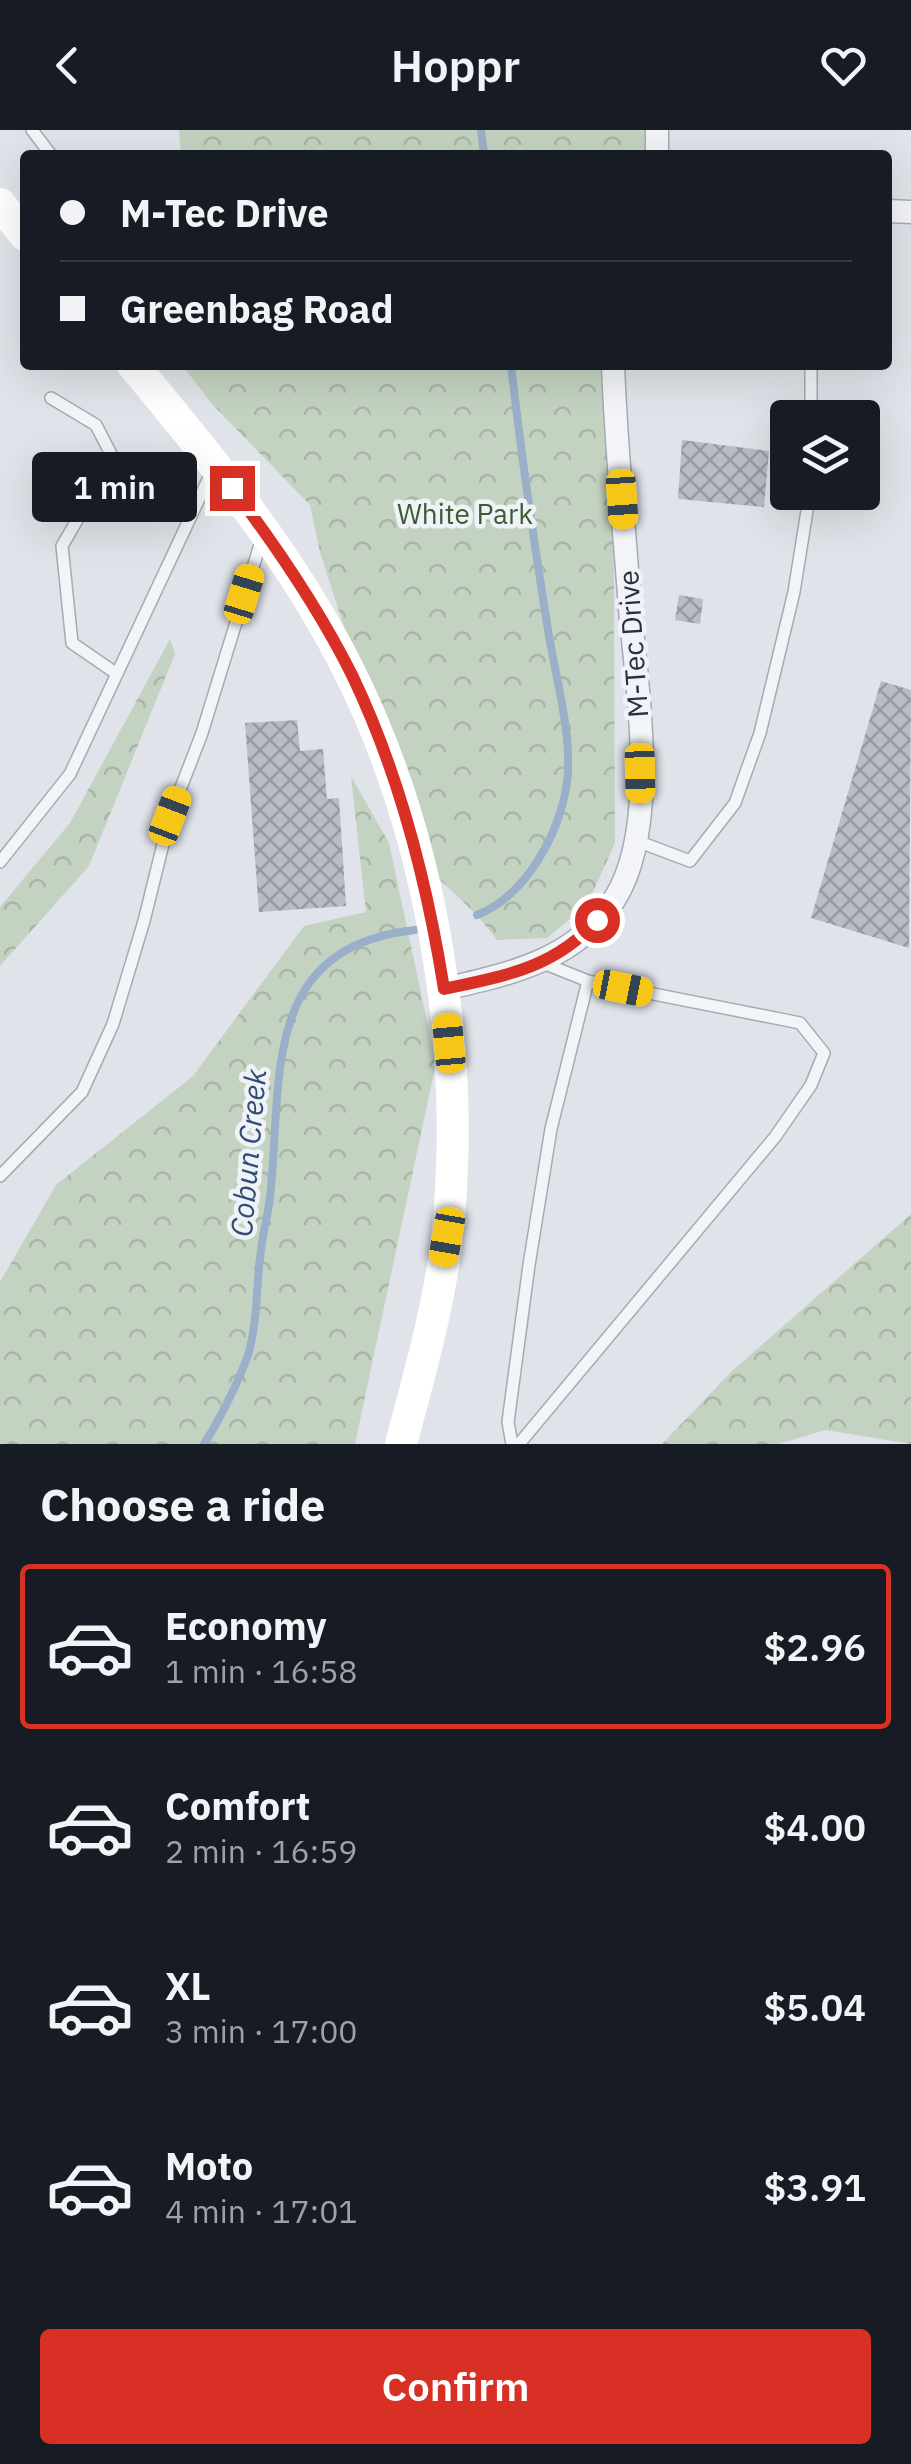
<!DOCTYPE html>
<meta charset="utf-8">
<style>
body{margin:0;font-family:"IBM Plex Sans",sans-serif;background:#20242c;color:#f1f3f6;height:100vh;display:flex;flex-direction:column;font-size:38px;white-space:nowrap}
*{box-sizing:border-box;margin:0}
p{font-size:32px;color:#9ea1a6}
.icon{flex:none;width:55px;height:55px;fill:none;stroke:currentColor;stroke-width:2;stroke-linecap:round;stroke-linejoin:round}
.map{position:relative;height:1314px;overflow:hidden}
.side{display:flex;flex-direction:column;background:#171b24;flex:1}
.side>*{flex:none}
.guide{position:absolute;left:20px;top:20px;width:872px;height:220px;border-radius:10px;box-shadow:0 10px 40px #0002;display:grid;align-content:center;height:220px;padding:0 40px;background:#171b24}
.controls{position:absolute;left:770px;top:270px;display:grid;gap:20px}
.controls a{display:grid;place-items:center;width:110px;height:110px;border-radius:10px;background:#171b24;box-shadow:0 10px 40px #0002;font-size:50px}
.end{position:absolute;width:45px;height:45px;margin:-22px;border:12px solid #d93025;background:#fff;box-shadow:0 0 0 5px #fff}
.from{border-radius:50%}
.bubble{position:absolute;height:70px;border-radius:10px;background:#171b24;box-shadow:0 10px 40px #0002;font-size:32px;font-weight:600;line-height:70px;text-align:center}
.car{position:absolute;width:30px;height:60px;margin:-30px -15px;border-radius:12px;box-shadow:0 0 8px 2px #0007;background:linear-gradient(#f5c518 24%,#345 0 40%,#f5c518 0 76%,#345 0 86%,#f5c518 0)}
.guide b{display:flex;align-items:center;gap:35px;height:95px;font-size:38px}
.guide b+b{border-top:2px solid #363941}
.guide i{width:25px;height:25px;background:#f1f3f6}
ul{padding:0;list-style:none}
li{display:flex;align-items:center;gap:30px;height:165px;margin:0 20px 15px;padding:0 20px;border:5px solid transparent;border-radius:10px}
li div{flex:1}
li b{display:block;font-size:38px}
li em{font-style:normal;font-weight:600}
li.selected{border-color:#d93025}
li>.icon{width:90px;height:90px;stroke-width:1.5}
h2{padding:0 40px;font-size:45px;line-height:120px}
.cta{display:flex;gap:20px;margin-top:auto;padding:20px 40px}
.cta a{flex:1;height:115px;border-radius:10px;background:#d93025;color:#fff;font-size:40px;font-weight:600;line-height:115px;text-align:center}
header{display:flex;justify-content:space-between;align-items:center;height:130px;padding:0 40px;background:#171b24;font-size:45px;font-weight:600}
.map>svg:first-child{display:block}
</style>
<header><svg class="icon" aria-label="back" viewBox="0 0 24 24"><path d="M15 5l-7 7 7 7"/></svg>Hoppr<svg class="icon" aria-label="heart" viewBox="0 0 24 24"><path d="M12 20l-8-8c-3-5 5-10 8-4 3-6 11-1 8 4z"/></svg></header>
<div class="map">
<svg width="911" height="1314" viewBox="0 0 911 1314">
<defs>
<pattern id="forest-crowns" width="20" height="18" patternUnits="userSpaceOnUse" patternTransform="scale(2.5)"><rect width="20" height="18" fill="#c4d3c1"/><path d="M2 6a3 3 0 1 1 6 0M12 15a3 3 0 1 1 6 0" fill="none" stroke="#a8b5a7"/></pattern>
<pattern id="building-cross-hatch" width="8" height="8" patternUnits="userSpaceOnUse" patternTransform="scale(2.5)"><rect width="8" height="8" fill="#b7bcc6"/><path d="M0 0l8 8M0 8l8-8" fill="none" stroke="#9599a2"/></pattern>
</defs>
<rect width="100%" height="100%" fill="#e0e3e9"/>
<path fill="url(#forest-crowns)" d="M179,0H665V25H181Z
M182,235H613L615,713L587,775L547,808L497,810L477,785L418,729L320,422L310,375L212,274Z
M170,509L175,524L89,736L0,836V777L70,693Z
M351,646L389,713L436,933L355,1314H0V1152L56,1055L193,946L304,796L366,782Z
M911,1084V1314L825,1300L779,1314H662L731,1242Z"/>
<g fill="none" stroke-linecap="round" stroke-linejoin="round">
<path stroke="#9aafc9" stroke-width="8" d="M481,0L484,25
M477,785C526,766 560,703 567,652C573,607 555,545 548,500C534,412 521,324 511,235
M204,1314C219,1291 239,1251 248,1225C258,1192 256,1154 261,1120C263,1102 268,1085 270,1067C283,953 258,817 415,800"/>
</g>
<path fill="url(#building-cross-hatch)" d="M862,292L879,293L874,349L862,348Z
M682,310L769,321L764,377L678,369Z
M679,465L703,469L700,494L675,490Z
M881,551L911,560L909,818L811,788Z
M297,590L300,621L323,619L327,669L339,668L346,776L259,782L245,593Z"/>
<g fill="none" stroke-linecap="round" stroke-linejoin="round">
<g stroke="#a5aab3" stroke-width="14">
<path id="lane" d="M32,0L51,25
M51,268L96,295L113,328L62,416L72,513L117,544
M811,288V235
M637,711L690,731L735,673L760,603L794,462L810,362
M0,732L70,644L213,339
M0,1046L82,962L113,894L144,791L170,686L202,603L262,408
M512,1314L508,1292L529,1135L551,999L588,851
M519,1314L775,1007L811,955L824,923L800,893L588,851L543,833"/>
</g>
<g stroke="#a5aab3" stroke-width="25">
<path id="street" d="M657,0V25
M888,81L911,82
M444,859C509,844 575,831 614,770C660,699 637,560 630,478C624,397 616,316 613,235"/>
</g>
<use href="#lane" stroke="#f2f4f7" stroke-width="11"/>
<use href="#street" stroke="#f2f4f7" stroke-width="22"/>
<path stroke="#fff" stroke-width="32" d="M0,74L25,105
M133,235C214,332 295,431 351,545C433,711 467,923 447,1107C439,1177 419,1246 401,1314"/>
</g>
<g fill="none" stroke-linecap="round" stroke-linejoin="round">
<path stroke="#d93025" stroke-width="12" d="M232,358C276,416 319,479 352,545C399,643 427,752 444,859C504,846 555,838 597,790"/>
</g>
<g text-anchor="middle" stroke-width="9" stroke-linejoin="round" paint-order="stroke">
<g font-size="28" fill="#3b5c35" stroke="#eff2f6">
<text x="465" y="394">White Park</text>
</g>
<g font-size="28" fill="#283040" stroke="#eff2f6">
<text transform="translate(633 514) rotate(-94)" y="10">M-Tec Drive</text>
</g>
<g font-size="30" font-style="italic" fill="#324d74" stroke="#eff2f6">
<text transform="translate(249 1023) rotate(-85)" y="10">Cobun Creek</text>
</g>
</g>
</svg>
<div class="controls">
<a><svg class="icon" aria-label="layers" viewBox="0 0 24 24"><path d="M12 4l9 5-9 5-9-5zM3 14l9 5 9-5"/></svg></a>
</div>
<i class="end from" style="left:597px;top:790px"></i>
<i class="end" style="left:232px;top:358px"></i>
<div class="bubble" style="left:32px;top:322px;width:165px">1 min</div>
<i class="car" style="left:622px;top:369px;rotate:176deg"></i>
<i class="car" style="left:244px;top:464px;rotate:17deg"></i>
<i class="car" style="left:640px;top:643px;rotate:179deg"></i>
<i class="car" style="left:170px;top:686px;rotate:21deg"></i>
<i class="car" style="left:623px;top:858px;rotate:101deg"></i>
<i class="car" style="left:449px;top:913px;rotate:355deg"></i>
<i class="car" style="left:447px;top:1107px;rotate:190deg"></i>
<div class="guide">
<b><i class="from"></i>M-Tec Drive</b>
<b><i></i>Greenbag Road</b>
</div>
</div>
<section class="side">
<h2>Choose a ride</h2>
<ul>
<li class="selected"><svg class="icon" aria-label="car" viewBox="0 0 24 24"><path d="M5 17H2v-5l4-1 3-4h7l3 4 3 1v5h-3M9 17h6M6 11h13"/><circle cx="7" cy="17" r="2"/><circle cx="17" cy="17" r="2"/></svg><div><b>Economy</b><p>1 min · 16:58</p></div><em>$2.96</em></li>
<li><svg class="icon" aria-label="car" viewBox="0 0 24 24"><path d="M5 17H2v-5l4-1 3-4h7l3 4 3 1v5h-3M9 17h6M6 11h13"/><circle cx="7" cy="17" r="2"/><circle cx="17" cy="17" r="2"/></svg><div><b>Comfort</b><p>2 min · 16:59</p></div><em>$4.00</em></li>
<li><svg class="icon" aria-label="car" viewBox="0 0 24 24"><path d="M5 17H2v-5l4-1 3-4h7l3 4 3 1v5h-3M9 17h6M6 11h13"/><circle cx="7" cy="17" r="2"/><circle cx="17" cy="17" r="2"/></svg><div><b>XL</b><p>3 min · 17:00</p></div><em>$5.04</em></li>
<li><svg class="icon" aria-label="car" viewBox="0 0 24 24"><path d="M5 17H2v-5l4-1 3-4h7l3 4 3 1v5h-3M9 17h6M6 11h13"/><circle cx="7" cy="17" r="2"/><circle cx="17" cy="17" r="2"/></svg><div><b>Moto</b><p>4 min · 17:01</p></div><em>$3.91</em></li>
</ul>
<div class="cta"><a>Confirm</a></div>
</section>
